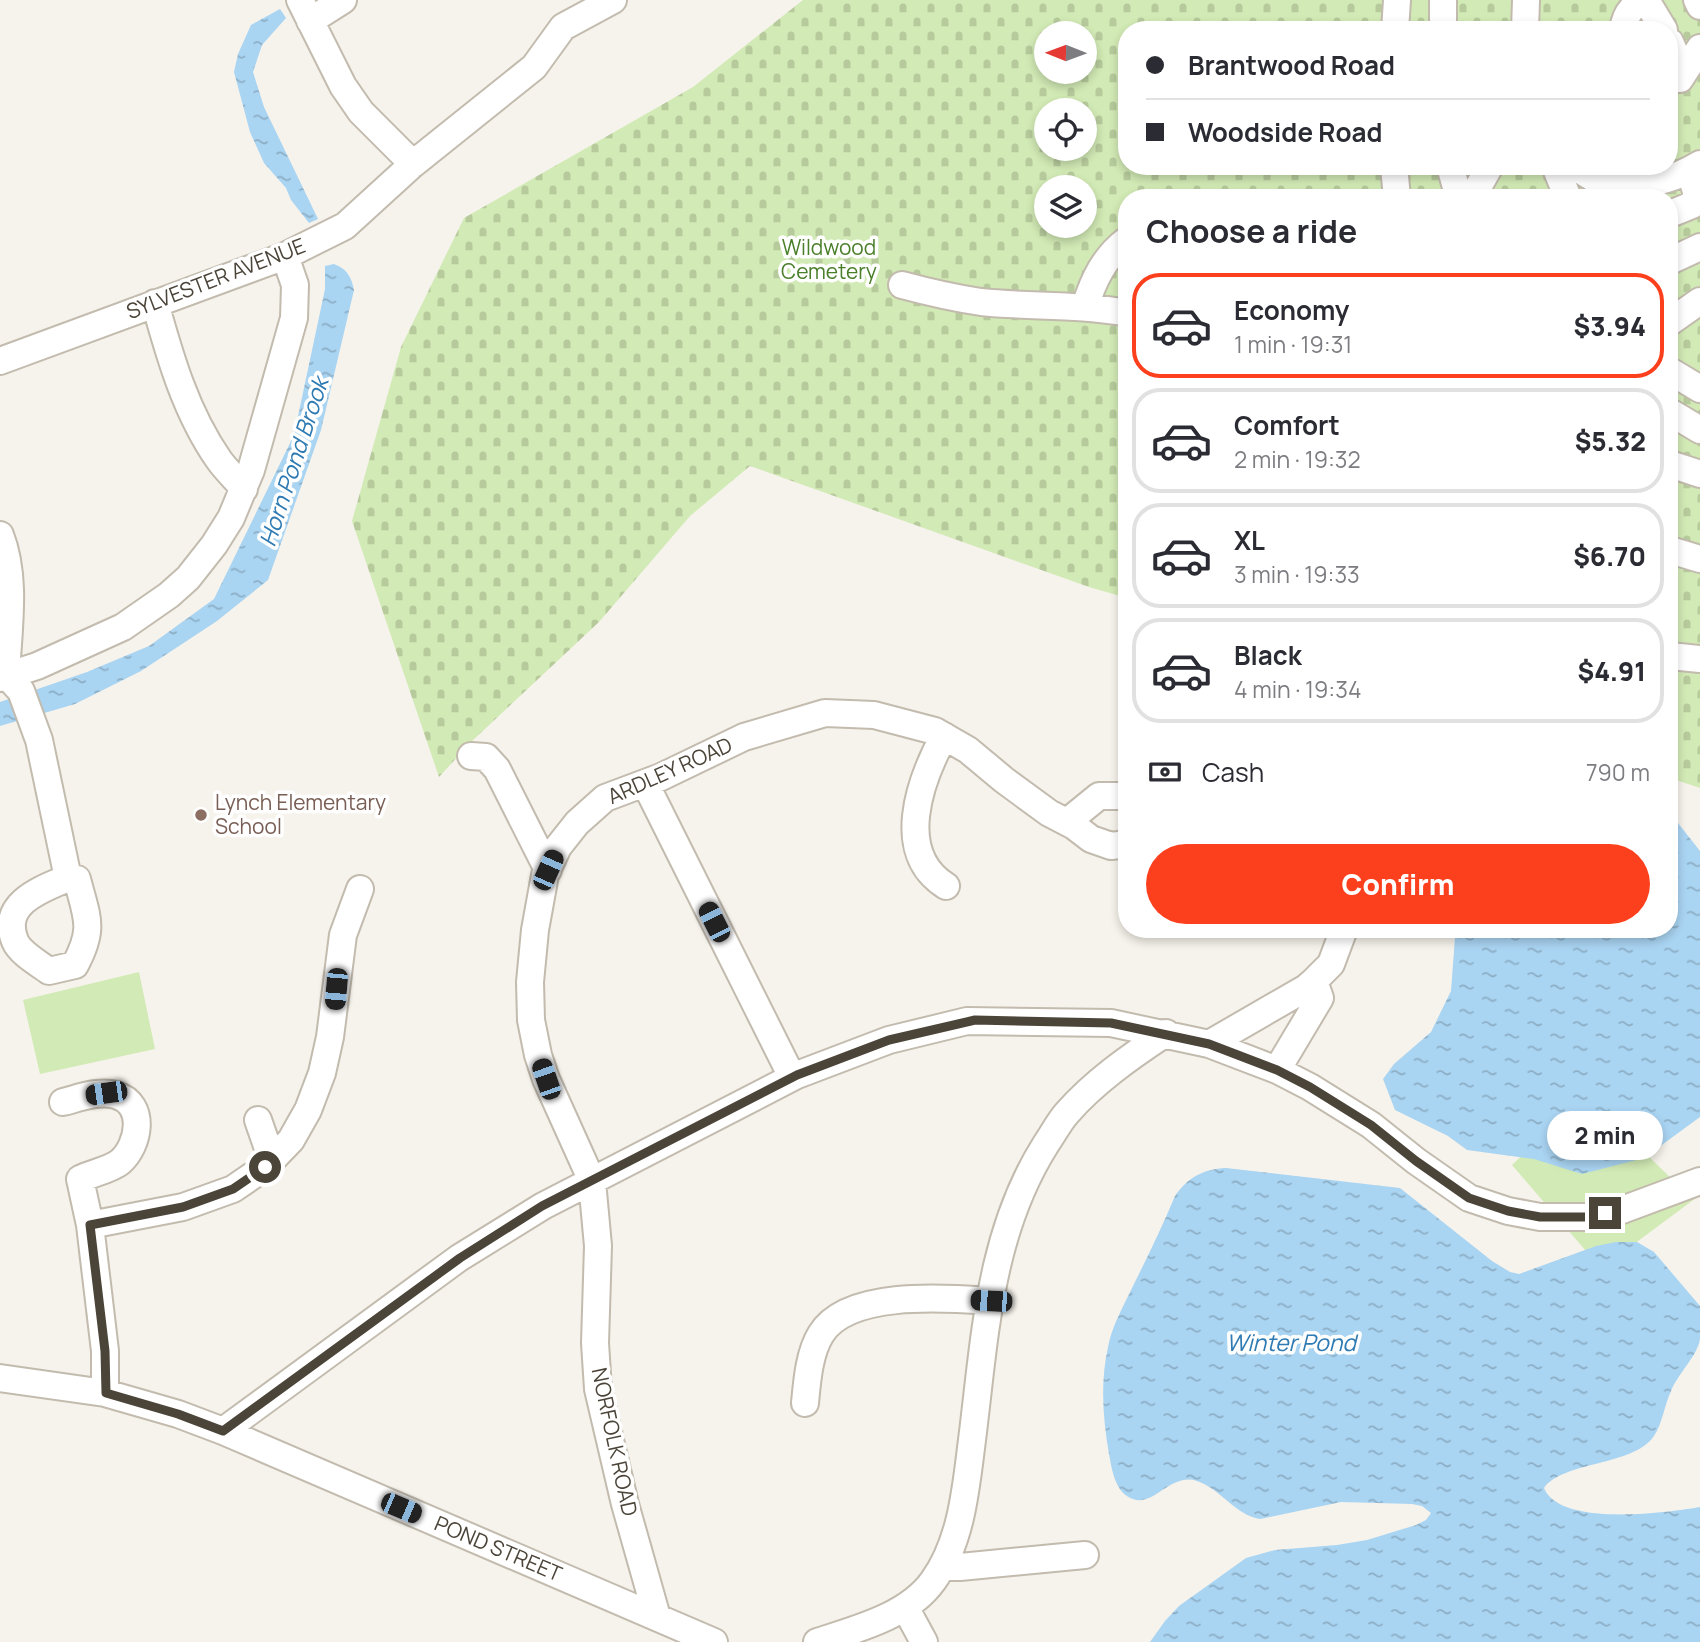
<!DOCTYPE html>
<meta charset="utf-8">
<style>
body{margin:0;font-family:Manrope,sans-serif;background:#f2f2f3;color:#2b2b33;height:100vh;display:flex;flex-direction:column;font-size:26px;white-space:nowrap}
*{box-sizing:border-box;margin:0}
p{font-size:23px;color:#7c7c81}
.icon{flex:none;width:38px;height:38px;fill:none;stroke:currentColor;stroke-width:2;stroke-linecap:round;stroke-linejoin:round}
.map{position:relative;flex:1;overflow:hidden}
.side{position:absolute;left:1118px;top:189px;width:560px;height:749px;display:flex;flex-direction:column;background:#fff;border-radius:28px;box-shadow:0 4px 10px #0003}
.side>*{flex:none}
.top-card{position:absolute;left:1118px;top:21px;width:560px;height:154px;border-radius:28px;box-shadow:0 4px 10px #0003;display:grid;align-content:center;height:154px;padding:0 28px;background:#fff}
.needle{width:46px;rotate:271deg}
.fabs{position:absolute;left:1034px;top:21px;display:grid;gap:14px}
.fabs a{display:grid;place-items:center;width:63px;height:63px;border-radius:50%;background:#fff;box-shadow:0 4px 10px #0003;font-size:35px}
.end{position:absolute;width:32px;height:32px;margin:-16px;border:9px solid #4b4439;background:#fff;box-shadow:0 0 0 4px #fff}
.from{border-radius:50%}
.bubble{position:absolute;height:49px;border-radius:24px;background:#fff;box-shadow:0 4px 10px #0003;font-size:23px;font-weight:800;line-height:49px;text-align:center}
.car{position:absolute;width:21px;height:42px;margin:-21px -10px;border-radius:9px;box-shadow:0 0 5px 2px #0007;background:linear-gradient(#222 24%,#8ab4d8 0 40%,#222 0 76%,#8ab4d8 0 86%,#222 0)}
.top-card b{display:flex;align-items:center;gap:24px;height:66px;font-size:26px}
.top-card b+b{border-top:2px solid #e1e1e2}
.top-card i{width:18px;height:18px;background:#2b2b33}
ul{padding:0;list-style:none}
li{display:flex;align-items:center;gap:21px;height:105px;margin:0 14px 10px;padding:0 14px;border:4px solid #e1e1e2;border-radius:28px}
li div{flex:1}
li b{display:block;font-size:26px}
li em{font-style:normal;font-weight:800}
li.current{border-color:#fc3f1d}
li>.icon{width:63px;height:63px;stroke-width:1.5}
h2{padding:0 28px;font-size:32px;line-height:84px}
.pay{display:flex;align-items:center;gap:18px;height:77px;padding:0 28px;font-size:26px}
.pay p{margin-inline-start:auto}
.primary-button{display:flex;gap:14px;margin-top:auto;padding:14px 28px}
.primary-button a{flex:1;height:80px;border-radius:42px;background:#fc3f1d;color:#fff;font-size:28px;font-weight:800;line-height:80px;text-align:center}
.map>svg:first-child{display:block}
</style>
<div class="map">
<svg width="1700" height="1642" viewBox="0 0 1700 1642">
<defs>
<pattern id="cemetery-stones" width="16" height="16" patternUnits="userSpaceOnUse" patternTransform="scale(1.75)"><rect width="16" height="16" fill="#d2eab5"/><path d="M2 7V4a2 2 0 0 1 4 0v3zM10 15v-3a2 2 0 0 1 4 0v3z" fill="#b6ca9c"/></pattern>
<pattern id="water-ripples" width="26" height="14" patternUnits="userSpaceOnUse" patternTransform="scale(1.75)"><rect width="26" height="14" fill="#a9d4f2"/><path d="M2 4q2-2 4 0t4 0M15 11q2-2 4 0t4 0" fill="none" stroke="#8caec5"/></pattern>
</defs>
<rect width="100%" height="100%" fill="#f6f3ec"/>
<path fill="url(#cemetery-stones)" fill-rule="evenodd" d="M803,0H1700V788L1670,778V198H1127V598L1089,587L750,466L690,516L599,622L471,742L439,777L352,521L401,347L464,218L693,87ZM1127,30H1670V166H1127ZM1046,33H1085V72H1046ZM1046,110H1085V149H1046ZM1046,187H1085V226H1046Z"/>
<path fill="#d2eab5" d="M139,972L155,1049L40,1074L23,1000Z
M1541,1137L1644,1152L1674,1181L1700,1183V1195L1630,1247L1586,1251L1512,1165Z"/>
<path fill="url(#water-ripples)" d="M280,9L286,18L262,45L253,72L264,107L318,219L309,223L291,200L286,188L264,163L250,132L234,72L238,54L251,25Z
M334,264C347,269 351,276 354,290L321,430L268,580L217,621L141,671L75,704L0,726V702L87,672L149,646L214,599L294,435L325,289V266Z
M1670,817L1678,823L1700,851V1117L1644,1158L1582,1174L1534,1159L1467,1150L1448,1136L1395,1110L1383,1079L1394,1064L1431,1032L1451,991L1455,937L1451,929H1670Z
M1226,1168L1400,1188L1492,1261L1510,1272L1519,1274L1596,1246L1616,1242H1637L1654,1252L1700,1306C1700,1317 1700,1329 1700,1339C1698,1355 1677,1375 1671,1391C1664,1406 1663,1422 1654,1436C1634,1466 1563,1461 1544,1488C1559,1527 1666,1513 1700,1507V1642H1150L1165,1621L1179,1606L1246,1558L1275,1550L1337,1545L1367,1540L1416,1525L1426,1520L1431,1513L1422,1506L1412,1504L1341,1502L1260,1519C1235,1515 1221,1489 1197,1481C1171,1472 1154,1507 1133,1499C1115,1493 1112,1470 1109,1454C1103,1419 1100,1383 1108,1347C1112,1326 1123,1307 1132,1288C1147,1258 1162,1227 1175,1196C1188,1177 1204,1169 1226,1168Z"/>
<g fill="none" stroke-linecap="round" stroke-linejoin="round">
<g stroke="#c2bbae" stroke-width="30">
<path id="minor" d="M300,0L343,86L361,112L413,164
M1443,0V30
M1646,0L1664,30
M1697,0L1700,6
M310,21L343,0
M1395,30L1397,0
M1525,30L1526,0
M1623,30C1625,14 1632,5 1646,0
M1670,42L1679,62L1693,58
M1670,79H1680L1700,48
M1394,166L1397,198
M1450,166L1459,198
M1555,166L1568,198
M1574,166C1583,172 1593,179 1603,183C1631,193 1676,179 1700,164
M1472,198L1490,166
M1670,214L1692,205L1697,195L1690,171
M1670,261L1700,247
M902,285C928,292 954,298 981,302C1030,307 1079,304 1127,313
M155,303C170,357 186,413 219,460C226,470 236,479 244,489
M1085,307C1093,281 1104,257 1127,240
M1670,322L1700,301
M0,361L285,256L345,226L413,164L534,67L563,27L613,0
M1670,371L1700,389
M1670,412L1700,430
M1670,464L1700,474
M0,535C17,578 8,630 6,675L21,691L39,740L68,878L77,879C87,918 95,928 75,965L49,971C38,963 20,953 15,941C0,903 42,889 68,878
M1670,550L1700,559
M1670,656L1700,659
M0,678L37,666L123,627L169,595L188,578L214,545L231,518L251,470L294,318L295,285L285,256
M944,736C920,780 893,853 946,886
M471,756L486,757L497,769L548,870
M645,783L792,1077
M1067,822L1099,796H1127
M1209,1044L1306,988L1314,981
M1277,1070L1320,998L1314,981L1331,964L1344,929
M63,1102C79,1098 99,1090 116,1095C147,1104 139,1146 120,1162C110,1170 92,1173 80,1179L90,1225
M258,1120L272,1160
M0,1378L105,1393L178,1414L223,1431L714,1642
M105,1393V1351L90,1225L183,1207L233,1189L265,1167L291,1140L308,1110L322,1073L330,1037L343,935L360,889
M805,1403C807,1382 809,1353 821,1334C848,1290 945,1298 991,1301
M223,1431L459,1258L543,1206L797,1075L889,1040L967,1021L1111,1023L1209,1044L1277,1070L1310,1087L1371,1125L1416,1161L1469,1198L1508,1211L1540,1217H1587L1622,1210L1700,1181
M942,1567H960L1085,1555
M905,1607L924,1642
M657,1617L625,1504L598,1389L595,1343L598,1246L592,1181L546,1079L538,1055L531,1020L530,982L535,930L545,875L558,847L577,823L605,798L661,777L744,737L825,713L874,715L935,731L968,750L1004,780L1049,813L1074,826L1091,839L1111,846L1127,844
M817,1642C857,1629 908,1616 933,1581C962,1541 966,1487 972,1440C985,1337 989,1234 1046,1144C1053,1134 1059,1122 1067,1113C1094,1082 1131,1056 1166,1033"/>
</g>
<use href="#minor" stroke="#fff" stroke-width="26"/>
</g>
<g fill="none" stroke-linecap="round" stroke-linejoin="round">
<path stroke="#4b4439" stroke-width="9" d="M265,1167L233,1189L183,1207L90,1225L105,1351L106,1393L178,1414L223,1431L460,1258L542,1206L797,1075L889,1040L975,1020L1111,1023L1209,1044L1277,1070L1310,1087L1371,1125L1416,1161L1469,1198L1508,1211L1540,1217H1587L1605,1213"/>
</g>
<circle fill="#8d6e63" stroke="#fff" stroke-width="2.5" cx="201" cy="815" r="7"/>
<g text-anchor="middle" stroke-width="7" stroke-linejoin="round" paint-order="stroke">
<g font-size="21" fill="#4a7f2a" stroke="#fff">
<text x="829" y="255">Wildwood<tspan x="829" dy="24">Cemetery</tspan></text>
</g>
<g font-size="21" fill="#4b4439" stroke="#fff">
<text transform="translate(216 279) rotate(-21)" y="7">SYLVESTER AVENUE</text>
<text transform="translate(670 771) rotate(-24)" y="7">ARDLEY ROAD</text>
<text transform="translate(614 1442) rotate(78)" y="7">NORFOLK ROAD</text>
<text transform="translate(498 1549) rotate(23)" y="7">POND STREET</text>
</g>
<g font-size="21" fill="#785e54" stroke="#fff" text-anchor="start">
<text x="215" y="810">Lynch Elementary<tspan x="215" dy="24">School</tspan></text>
</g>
<g font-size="23" font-style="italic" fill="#2e7ab2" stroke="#fff">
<text transform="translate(294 462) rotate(-72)" y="8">Horn Pond Brook</text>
<text x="1291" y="1351">Winter Pond</text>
</g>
</g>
</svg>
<div class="fabs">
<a><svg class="needle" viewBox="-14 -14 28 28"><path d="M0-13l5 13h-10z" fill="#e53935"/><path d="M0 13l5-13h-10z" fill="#7c7c81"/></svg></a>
<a><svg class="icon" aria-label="locate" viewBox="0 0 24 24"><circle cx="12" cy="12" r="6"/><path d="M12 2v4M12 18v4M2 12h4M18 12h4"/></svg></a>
<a><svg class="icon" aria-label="layers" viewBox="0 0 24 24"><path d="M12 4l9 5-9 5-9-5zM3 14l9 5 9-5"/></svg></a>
</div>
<i class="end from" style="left:265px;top:1167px"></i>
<i class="end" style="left:1605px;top:1213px"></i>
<div class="bubble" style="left:1547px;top:1111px;width:116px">2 min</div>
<i class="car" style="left:548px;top:870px;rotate:24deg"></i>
<i class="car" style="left:714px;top:922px;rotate:333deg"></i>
<i class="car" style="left:336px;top:989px;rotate:185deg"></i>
<i class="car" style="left:546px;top:1079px;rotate:341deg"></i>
<i class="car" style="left:106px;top:1093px;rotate:262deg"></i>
<i class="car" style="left:991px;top:1301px;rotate:273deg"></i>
<i class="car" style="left:401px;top:1508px;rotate:113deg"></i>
<div class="top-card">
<b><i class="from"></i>Brantwood Road</b>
<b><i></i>Woodside Road</b>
</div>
<section class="side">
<h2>Choose a ride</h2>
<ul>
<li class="current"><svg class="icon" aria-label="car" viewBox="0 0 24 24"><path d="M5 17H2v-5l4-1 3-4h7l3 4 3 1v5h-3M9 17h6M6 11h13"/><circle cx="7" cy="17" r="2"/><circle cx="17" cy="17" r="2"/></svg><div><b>Economy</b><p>1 min · 19:31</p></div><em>$3.94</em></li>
<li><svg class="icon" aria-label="car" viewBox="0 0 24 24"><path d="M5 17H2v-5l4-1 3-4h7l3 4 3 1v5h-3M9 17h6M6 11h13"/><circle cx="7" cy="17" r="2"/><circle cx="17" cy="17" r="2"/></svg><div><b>Comfort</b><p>2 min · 19:32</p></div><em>$5.32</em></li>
<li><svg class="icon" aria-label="car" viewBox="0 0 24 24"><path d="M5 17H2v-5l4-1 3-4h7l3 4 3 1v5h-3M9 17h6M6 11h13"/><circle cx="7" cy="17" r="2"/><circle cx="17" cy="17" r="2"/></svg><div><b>XL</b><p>3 min · 19:33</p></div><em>$6.70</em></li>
<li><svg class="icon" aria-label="car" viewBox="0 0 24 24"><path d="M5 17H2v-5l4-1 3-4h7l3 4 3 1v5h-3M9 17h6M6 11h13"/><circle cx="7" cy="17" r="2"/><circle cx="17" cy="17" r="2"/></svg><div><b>Black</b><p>4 min · 19:34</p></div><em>$4.91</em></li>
</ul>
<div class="pay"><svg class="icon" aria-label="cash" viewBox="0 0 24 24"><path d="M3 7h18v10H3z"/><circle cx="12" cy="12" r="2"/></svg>Cash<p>790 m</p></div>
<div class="primary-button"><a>Confirm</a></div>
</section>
</div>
